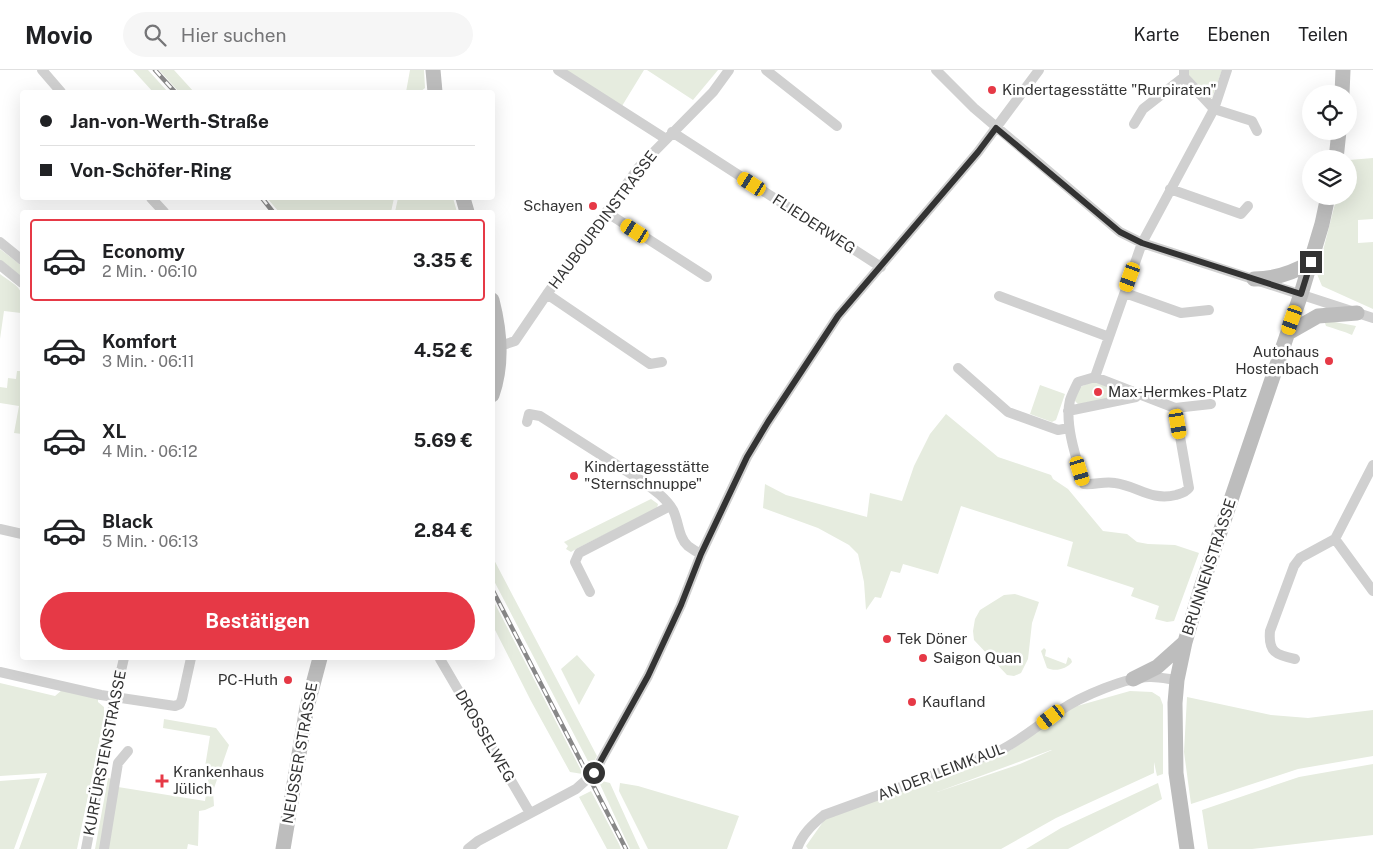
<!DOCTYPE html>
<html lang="de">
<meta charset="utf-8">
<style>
body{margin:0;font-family:"Public Sans",sans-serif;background:#f6f6f6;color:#202124;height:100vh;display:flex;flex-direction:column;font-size:19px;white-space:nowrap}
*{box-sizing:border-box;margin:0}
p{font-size:16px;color:#757577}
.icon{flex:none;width:28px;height:28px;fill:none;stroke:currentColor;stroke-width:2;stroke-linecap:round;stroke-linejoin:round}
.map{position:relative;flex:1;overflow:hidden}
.details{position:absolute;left:20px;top:140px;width:475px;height:450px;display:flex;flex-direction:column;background:#fff;border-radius:5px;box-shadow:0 5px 20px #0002}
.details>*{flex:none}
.top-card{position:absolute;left:20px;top:20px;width:475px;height:110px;border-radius:5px;box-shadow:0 5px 20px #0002;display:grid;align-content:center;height:110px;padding:0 20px;background:#fff}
.controls{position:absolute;left:1302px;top:15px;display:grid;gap:10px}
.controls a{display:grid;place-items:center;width:55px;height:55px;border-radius:50%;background:#fff;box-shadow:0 5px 20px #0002;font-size:25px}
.end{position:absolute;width:22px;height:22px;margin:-11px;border:6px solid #333;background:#fff;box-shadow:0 0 0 2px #fff}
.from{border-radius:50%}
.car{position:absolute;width:15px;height:30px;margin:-15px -8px;border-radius:6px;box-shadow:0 0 4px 1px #0007;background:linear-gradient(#f5c518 24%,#345 0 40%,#f5c518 0 76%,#345 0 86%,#f5c518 0)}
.top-card b{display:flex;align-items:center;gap:18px;height:48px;font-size:19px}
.top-card b+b{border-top:1px solid #e0e0e0}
.top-card i{width:12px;height:12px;background:#202124}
ul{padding:9px 0 0;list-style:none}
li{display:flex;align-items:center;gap:15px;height:82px;margin:0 10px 8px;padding:0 10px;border:2px solid transparent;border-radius:5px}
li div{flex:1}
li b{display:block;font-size:19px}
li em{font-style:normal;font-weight:700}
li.on{border-color:#e63946}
li>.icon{width:45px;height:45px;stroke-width:1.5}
.action{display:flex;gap:10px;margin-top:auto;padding:10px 20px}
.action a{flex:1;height:58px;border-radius:30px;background:#e63946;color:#fff;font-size:20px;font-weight:700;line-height:58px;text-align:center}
header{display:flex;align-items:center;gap:30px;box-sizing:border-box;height:70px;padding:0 25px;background:#fff;border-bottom:1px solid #e0e0e0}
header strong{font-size:24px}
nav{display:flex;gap:28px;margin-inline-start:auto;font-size:18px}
.search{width:350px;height:45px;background:#f6f6f6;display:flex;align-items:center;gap:12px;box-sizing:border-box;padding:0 18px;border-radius:28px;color:#757577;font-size:19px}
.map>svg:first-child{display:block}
</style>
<header>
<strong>Movio</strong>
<div class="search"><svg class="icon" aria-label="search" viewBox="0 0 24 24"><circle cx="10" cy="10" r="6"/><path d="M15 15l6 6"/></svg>Hier suchen</div>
<nav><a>Karte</a><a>Ebenen</a><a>Teilen</a></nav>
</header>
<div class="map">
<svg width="1373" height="779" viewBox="0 0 1373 779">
<rect width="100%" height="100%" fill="#fff"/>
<path fill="#e6ecdf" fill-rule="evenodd" d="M133,0H148L168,22H153Z
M159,0H174L194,22H179Z
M410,0H424L425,18L420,22H406Z
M564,0H644L622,36Z
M647,0H718L693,30Z
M1187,0H1222L1212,28L1210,29L1189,7Z
M1373,88V149L1358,150V173L1373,172V239L1322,216L1317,204L1337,126H1349V90Z
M267,128H394L391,142H279Z
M398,128H453L457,142H395Z
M0,179L22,196V208L0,191Z
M0,204C20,219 24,216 21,243L4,241L0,269Z
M1324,250L1356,256L1352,265C1343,261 1335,259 1326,256Z
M17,301H22V364L14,363L19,336L0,333V317L7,318L8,308L16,309Z
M1094,311L1129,326L1080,336L1074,330L1078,318Z
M1040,315L1065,324L1056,350L1052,352L1030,344Z
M946,344L998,387L1051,405L1053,409L1068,419L1103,461L1127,464L1137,472L1148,474L1175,475L1199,483L1174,551L1167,552L1155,549L1159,536L1131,526L1134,518L1067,496L1073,472L961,436L938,504L903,494L900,503L891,501L881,528L875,527L866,540L864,512L858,484L849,475L818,458L763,438L765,414L786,425L867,447L870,423L902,431L914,396L930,364Z
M651,429L658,434L657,438L576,479L571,482L566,479L568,476L564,472Z
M492,486L597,686L591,697L493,509Z
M1015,524L1039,532L1032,553L1028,589L1021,603L1014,606L1007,605L974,570L973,561L975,549L980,540L1004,525Z
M492,528L583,704L570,702L531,631L493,556Z
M1044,578L1046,580L1045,586L1066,594L1068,587L1071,589L1072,592C1067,599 1055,602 1047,598L1041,581Z
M577,585L595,605L579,635L561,599Z
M0,613L55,626L62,620L98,628V632L104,637V649L77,779H19L47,703L0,706Z
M1130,621L1152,622L1160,627L1163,635V704L1157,706L1154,692V703L1056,748L1001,779H808L806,776L825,749L1011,680L1070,638ZM1052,680L1020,694L937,722L1051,680Z
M1187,627L1271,645L1308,648L1373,640V686L1298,699L1191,734L1184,682Z
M164,649L216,658L229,675L213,721L214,736L205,740L199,741L198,776L188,774L187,779H95L108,708L112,709L118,717L205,731L210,698L205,697L210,666L163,658Z
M1373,694V765L1252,779H1208L1202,740L1299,707Z
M40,708L14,779H0V711Z
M598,710L610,713L640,779H630Z
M620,713L638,716L739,746L727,779H648L619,721Z
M1158,713L1162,729L1068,779H1026L1061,758Z
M591,721L619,774L621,779H607L579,727Z"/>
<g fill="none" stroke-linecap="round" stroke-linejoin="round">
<path stroke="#d0d0d0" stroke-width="10" d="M42,0L61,22
M558,0L666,69
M766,0L837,56
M936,0L974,38L1120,162L1142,173L1373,248
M1227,0L1214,39L1252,51L1257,61
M1134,54L1143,39L1184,7
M672,62L881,197
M1170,119L1241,144L1248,136
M151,128L164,142
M606,142L707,207
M0,172L22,190
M0,195L22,213
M1125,223L1181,243L1209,240
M547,224L650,294L662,292
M999,226L1109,267
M500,276L515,271L547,224L639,97L713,22L729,0
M958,298L1008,342L1058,360L1069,358
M1095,307L1142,173L1214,39L1184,7V0
M1175,338L1189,418C1185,423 1182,423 1176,425C1150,431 1138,416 1115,413C1104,411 1095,415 1084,414C1077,391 1064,354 1070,330C1072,324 1075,318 1078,312L1095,307L1175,338L1211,334
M1068,341L1136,327L1138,323
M527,352L529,344L540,346L642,411C653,419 666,428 673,440C679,452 678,467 688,476C692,479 697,482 701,484
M1373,395L1335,469L1373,521
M0,459L22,464
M590,522L575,492L579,483L670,436
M440,589L530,743
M1295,589C1276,585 1268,582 1270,561L1294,496L1300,488L1335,469
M0,602L101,625L175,636L180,634L182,629L191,588
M86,779L115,627L124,588
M104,779L118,693L128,681
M468,779L478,771L576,719L594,703L648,606L681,535L701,484L747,387L768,352L838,246L978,82L1039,0
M797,779C802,764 813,754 824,745L997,682C1022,670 1039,654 1061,640C1080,627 1128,606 1151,607C1159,607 1169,609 1177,610"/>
<path stroke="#bdbdbd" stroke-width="15" d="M433,0L435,22
M1342,24L1343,0
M1336,89L1339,61
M463,128L467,142
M1254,209C1275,209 1293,203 1311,192
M492,230C500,261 503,294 492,325
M1288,263L1318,246L1357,243
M1133,609L1157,597L1185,572
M283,779L307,637L320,588
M1187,779L1176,703L1175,633L1177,610L1185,572L1201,518L1301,224L1322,154L1328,126"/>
<g stroke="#888" stroke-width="4.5">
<path id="rail" d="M155,0L175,22
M262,128L273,142
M492,519L626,779"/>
</g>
<use href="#rail" stroke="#fff" stroke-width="2.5" stroke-dasharray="8" stroke-linecap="butt"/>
</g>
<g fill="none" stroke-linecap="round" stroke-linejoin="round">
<path stroke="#333" stroke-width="6" d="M594,703L648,606L681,535L701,484L747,387L768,352L838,246L978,82L996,58L1120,162L1142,173L1301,224L1311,192"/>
</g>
<g fill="#e63946" stroke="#fff" stroke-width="2">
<circle cx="992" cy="20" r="5"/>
<circle cx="593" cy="136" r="5"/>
<circle cx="1329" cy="291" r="5"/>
<circle cx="1098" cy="322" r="5"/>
<circle cx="574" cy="406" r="5"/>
<circle cx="887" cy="569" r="5"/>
<circle cx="923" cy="588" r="5"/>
<circle cx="288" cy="610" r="5"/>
<circle cx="912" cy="632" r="5"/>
<path d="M159.5 703.5h5v5h5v5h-5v5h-5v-5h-5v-5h5z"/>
</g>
<g text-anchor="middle" stroke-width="5" stroke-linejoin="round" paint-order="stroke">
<g font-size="15" fill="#333" stroke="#fff" text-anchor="start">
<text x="1002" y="25">Kindertagesstätte "Rurpiraten"</text>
<text x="583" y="141" text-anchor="end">Schayen</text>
<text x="1319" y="287" text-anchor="end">Autohaus<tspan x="1319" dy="17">Hostenbach</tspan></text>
<text x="1108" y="327">Max-Hermkes-Platz</text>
<text x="584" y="402">Kindertagesstätte<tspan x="584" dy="17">"Sternschnuppe"</tspan></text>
<text x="897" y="574">Tek Döner</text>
<text x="933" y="593">Saigon Quan</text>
<text x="278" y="615" text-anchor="end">PC-Huth</text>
<text x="922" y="637">Kaufland</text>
<text x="173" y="707">Krankenhaus<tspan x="173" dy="17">Jülich</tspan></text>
</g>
<g font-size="15" fill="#333" stroke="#fff">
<text transform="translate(603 150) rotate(-53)" y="5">HAUBOURDINSTRASSE</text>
<text transform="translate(814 154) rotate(33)" y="5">FLIEDERWEG</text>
<text transform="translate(1209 497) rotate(-72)" y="5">BRUNNENSTRASSE</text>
<text transform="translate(485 666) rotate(60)" y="5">DROSSELWEG</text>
<text transform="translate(105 683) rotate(-79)" y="5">KURFÜRSTENSTRASSE</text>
<text transform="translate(300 683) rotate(-80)" y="5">NEUSSER STRASSE</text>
<text transform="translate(941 702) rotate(-21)" y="5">AN DER LEIMKAUL</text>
</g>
</g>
</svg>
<div class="controls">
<a><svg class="icon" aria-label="locate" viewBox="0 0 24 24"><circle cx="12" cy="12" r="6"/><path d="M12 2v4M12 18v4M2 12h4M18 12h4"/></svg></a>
<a><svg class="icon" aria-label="layers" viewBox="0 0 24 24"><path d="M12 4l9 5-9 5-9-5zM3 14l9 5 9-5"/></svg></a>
</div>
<i class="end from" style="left:594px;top:703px"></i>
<i class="end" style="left:1311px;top:192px"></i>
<i class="car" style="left:752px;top:114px;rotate:302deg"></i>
<i class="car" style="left:635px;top:161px;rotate:303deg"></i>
<i class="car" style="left:1130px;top:207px;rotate:200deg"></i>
<i class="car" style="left:1292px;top:250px;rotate:199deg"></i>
<i class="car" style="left:1178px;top:354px;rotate:170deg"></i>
<i class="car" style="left:1080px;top:401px;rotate:163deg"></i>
<i class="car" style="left:1051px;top:647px;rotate:233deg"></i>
<div class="top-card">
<b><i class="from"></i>Jan-von-Werth-Straße</b>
<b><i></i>Von-Schöfer-Ring</b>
</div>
<section class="details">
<ul>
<li class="on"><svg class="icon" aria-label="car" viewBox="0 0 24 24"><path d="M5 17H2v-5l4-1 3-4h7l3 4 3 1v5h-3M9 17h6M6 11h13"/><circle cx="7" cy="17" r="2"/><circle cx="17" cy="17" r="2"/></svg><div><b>Economy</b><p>2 Min. · 06:10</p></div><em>3.35 €</em></li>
<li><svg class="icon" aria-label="car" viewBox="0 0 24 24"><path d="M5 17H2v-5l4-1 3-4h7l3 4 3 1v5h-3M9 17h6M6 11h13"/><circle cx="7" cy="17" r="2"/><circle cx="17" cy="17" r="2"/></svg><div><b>Komfort</b><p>3 Min. · 06:11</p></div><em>4.52 €</em></li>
<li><svg class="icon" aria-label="car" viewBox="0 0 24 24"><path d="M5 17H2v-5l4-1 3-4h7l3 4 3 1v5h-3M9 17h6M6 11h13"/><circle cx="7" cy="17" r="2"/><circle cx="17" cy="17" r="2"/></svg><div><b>XL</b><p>4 Min. · 06:12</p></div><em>5.69 €</em></li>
<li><svg class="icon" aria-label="car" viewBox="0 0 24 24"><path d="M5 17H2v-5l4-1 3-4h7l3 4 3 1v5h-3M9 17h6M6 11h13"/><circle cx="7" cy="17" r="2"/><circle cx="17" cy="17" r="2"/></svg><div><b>Black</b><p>5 Min. · 06:13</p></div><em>2.84 €</em></li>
</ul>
<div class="action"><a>Bestätigen</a></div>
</section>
</div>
